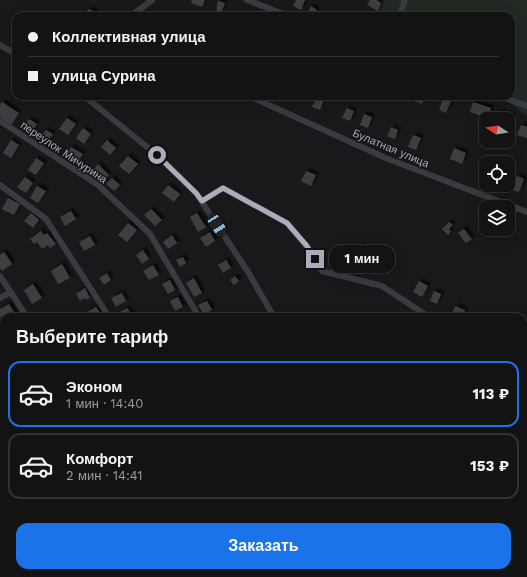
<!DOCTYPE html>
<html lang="ru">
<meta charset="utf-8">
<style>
body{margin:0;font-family:"Work Sans",sans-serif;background:#1c1c1d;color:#f1f3f6;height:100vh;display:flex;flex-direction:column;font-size:15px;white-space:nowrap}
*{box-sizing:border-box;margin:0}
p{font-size:13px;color:#9d9ea0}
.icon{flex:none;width:22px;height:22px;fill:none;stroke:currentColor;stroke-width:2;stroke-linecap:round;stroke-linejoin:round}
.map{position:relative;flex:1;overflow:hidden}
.side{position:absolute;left:0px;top:313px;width:527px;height:264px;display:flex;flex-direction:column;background:#131314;border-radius:12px 12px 0 0;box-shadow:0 4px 16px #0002,0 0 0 1px #323234}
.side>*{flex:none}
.top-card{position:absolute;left:12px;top:12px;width:503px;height:88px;border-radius:12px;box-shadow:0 4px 16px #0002,0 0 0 1px #323234;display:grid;align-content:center;height:88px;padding:0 16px;background:#131314}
.needle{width:26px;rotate:282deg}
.buttons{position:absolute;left:479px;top:112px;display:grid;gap:8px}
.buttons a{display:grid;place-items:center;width:36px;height:36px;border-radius:8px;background:#131314;box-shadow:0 4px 16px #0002,0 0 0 1px #323234;font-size:20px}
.end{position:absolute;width:18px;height:18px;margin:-9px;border:5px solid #aaadbc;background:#111;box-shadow:0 0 0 2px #111}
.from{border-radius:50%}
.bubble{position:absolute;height:28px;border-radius:12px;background:#131314;box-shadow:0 4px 16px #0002,0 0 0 1px #323234;font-size:13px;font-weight:700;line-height:28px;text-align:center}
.car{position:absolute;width:12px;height:24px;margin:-12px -6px;border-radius:5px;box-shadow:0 0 3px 1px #0007;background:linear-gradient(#222 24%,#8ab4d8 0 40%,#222 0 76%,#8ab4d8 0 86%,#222 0)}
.top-card b{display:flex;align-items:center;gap:14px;height:38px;font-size:15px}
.top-card b+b{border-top:1px solid #323234}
.top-card i{width:10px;height:10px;background:#f1f3f6}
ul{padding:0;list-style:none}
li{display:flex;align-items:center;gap:12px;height:66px;margin:0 8px 6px;padding:0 8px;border:2px solid #323234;border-radius:12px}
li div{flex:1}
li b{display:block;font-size:15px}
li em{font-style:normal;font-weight:700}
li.selected{border-color:#1a73e8}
li>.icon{width:36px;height:36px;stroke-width:1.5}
h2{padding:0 16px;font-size:18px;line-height:48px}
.action{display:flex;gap:8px;margin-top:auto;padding:8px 16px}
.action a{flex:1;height:46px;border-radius:12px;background:#1a73e8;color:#fff;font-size:16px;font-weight:700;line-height:46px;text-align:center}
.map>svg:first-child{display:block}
</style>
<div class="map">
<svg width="527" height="577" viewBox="0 0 527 577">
<defs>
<filter id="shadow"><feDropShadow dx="3" dy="-3" stdDeviation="1" flood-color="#0009"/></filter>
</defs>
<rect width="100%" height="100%" fill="#19191b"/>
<path fill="#202a23" d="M378,0H527V116L513,105L511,66V16H384L379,5Z"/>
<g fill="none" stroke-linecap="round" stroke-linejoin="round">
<path stroke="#2e3541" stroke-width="10" d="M0,424L4,427
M139,573L141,577
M307,573L311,574L313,577
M255,577L283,573"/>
</g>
<path fill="#3e3e43" filter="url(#shadow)" d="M192,0H205L202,7L191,3Z
M296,0H305L301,10L293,6Z
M370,0H376L381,3L378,11L367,5Z
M218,1L225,3L220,16H215L217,9H216Z
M311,6L317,10L314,15L308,12Z
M88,9L96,12L94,16H86Z
M413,96H425L422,104L412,100Z
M444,96H453L446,113L439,110Z
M317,97L324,100L320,110L312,107Z
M2,102L19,113L11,125L0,117V105Z
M473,102L491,108L488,118L470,112Z
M347,108L354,111L350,121L342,118Z
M500,112L512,116L508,126V119H497Z
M364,114L372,117L368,128L360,125Z
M67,118L76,124L68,135L59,129Z
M29,119L37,124L31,133L23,128Z
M521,125L527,127V138L517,135Z
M391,127L398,130L395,139L387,136Z
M83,128L91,134L84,144L76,138Z
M46,130L53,134L46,144L39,139Z
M413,135L421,138L416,150L408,147Z
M11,140L19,145L11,158L3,153Z
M107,140L116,148L110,155L101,147Z
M71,147L83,154L76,165L64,157Z
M454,148L466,153L462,164L450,159Z
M128,156L138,164L129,174L119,166Z
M36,158L44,163L36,175L28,170Z
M98,164L109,175L102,183L90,174Z
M508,169L515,171L511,181L508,180Z
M306,171L316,175L311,186L301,181Z
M517,176L524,179L519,192L512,190Z
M25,177L33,183L26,193L17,187Z
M112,178L120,185L114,191L106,184Z
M168,185L180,194L174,202L162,193Z
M37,186L46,191L38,203L30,198Z
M8,198L20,204L14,215L2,209Z
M151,209L162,220L155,226L144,215Z
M71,211L76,219L65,226L60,217Z
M31,213L39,220L33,228L24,221Z
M197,213L206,227L198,232L190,217Z
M449,222L453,225L449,229L451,231L448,235L442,229Z
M128,223L137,230L127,242L118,235Z
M464,229L472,239L466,243L458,233Z
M41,231L44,235L47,233L56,244L50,248L48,245L42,249L37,242L34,244L30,239Z
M210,232L215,241L206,247L200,238Z
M172,235L177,243L168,249L163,242Z
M90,236L95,245L84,251L79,242Z
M361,245L372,250L368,260L357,255Z
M143,250L149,259L142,264L136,255Z
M4,252L12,264L2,271L0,268V255Z
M183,257L186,263L180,267L176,260Z
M382,259L392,263L388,274L377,269Z
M226,260L231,268L223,273L218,265Z
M62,264L70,278L58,284L51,271Z
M153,265L159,275L149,280L143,271Z
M107,273L111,280L104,285L99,278Z
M235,276L239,281L234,285L230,280Z
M194,278L202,293L194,297L186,283Z
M170,280L175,290L168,294L162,284Z
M419,281L428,286L422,297L413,292Z
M33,284L42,298L32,304L24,290Z
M85,288L90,298L86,300L85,298L80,301L76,294Z
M434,291L441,294L437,304L430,301Z
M122,293L126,301L116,307L111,298Z
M178,297L183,307L175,311L170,301Z
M207,301L212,310L204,315L198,305Z
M9,304L17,317H4V323L0,316V309Z
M455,306L465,310L462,317L451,316Z
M96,307L101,314L96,317H90L87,312Z
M127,308L133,316L131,317H123L120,312Z
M4,494V499H3L4,501V507L1,509L0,507V496Z
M523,524L527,527V534L523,540Z"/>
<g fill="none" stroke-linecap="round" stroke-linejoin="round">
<path stroke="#3a3a41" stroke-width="6" d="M247,0L289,16
M131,16L152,0
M399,16L404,3V0
M0,45L16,54
M84,96L157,155L196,193L248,272L274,317
M249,96L388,159L527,212
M499,96L527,106
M0,121L98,185L150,234L199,317
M0,185L46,219L109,317
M202,201L223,188L287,223L307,247L322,271L382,286L429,317
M0,276L27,317
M0,298L11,292
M523,399L527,392
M523,412L527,415
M0,565L4,563
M523,565L527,561
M151,573L153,577
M409,573L411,577
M156,577L162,573
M347,577L354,573
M512,577L516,573"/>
</g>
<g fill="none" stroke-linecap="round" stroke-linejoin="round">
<path stroke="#aaadbc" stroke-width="5" d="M157,155L196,193L202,201L223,188L287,223L307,246L315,259"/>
</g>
<g text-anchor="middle" stroke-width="3" stroke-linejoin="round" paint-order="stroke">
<g font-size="11" fill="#aaadbc" stroke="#141416">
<text transform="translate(391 148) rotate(23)" y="4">Булатная улица</text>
<text transform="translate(64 152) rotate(34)" y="4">переулок Мичурина</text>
</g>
</g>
</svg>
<div class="buttons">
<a><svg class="needle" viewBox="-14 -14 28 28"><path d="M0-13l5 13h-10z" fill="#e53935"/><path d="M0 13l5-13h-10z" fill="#9d9ea0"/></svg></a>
<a><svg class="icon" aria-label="locate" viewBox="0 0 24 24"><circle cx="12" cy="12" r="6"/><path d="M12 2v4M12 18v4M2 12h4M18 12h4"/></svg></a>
<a><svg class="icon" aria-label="layers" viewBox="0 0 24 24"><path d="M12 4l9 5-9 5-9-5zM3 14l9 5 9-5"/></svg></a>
</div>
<i class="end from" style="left:157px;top:155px"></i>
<i class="end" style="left:315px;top:259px"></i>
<div class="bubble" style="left:329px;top:245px;width:66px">1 мин</div>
<i class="car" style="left:217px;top:225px;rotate:147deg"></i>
<div class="top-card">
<b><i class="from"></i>Коллективная улица</b>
<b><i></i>улица Сурина</b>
</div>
<section class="side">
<h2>Выберите тариф</h2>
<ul>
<li class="selected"><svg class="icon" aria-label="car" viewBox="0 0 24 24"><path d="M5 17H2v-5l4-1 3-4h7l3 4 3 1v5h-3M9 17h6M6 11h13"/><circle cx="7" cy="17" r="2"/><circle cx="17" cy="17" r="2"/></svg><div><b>Эконом</b><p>1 мин · 14:40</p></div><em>113 ₽</em></li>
<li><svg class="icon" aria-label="car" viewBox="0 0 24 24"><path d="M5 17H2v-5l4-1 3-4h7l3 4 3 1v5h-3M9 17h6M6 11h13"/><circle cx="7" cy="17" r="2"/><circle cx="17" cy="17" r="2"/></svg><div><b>Комфорт</b><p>2 мин · 14:41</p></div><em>153 ₽</em></li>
</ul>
<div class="action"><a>Заказать</a></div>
</section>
</div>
